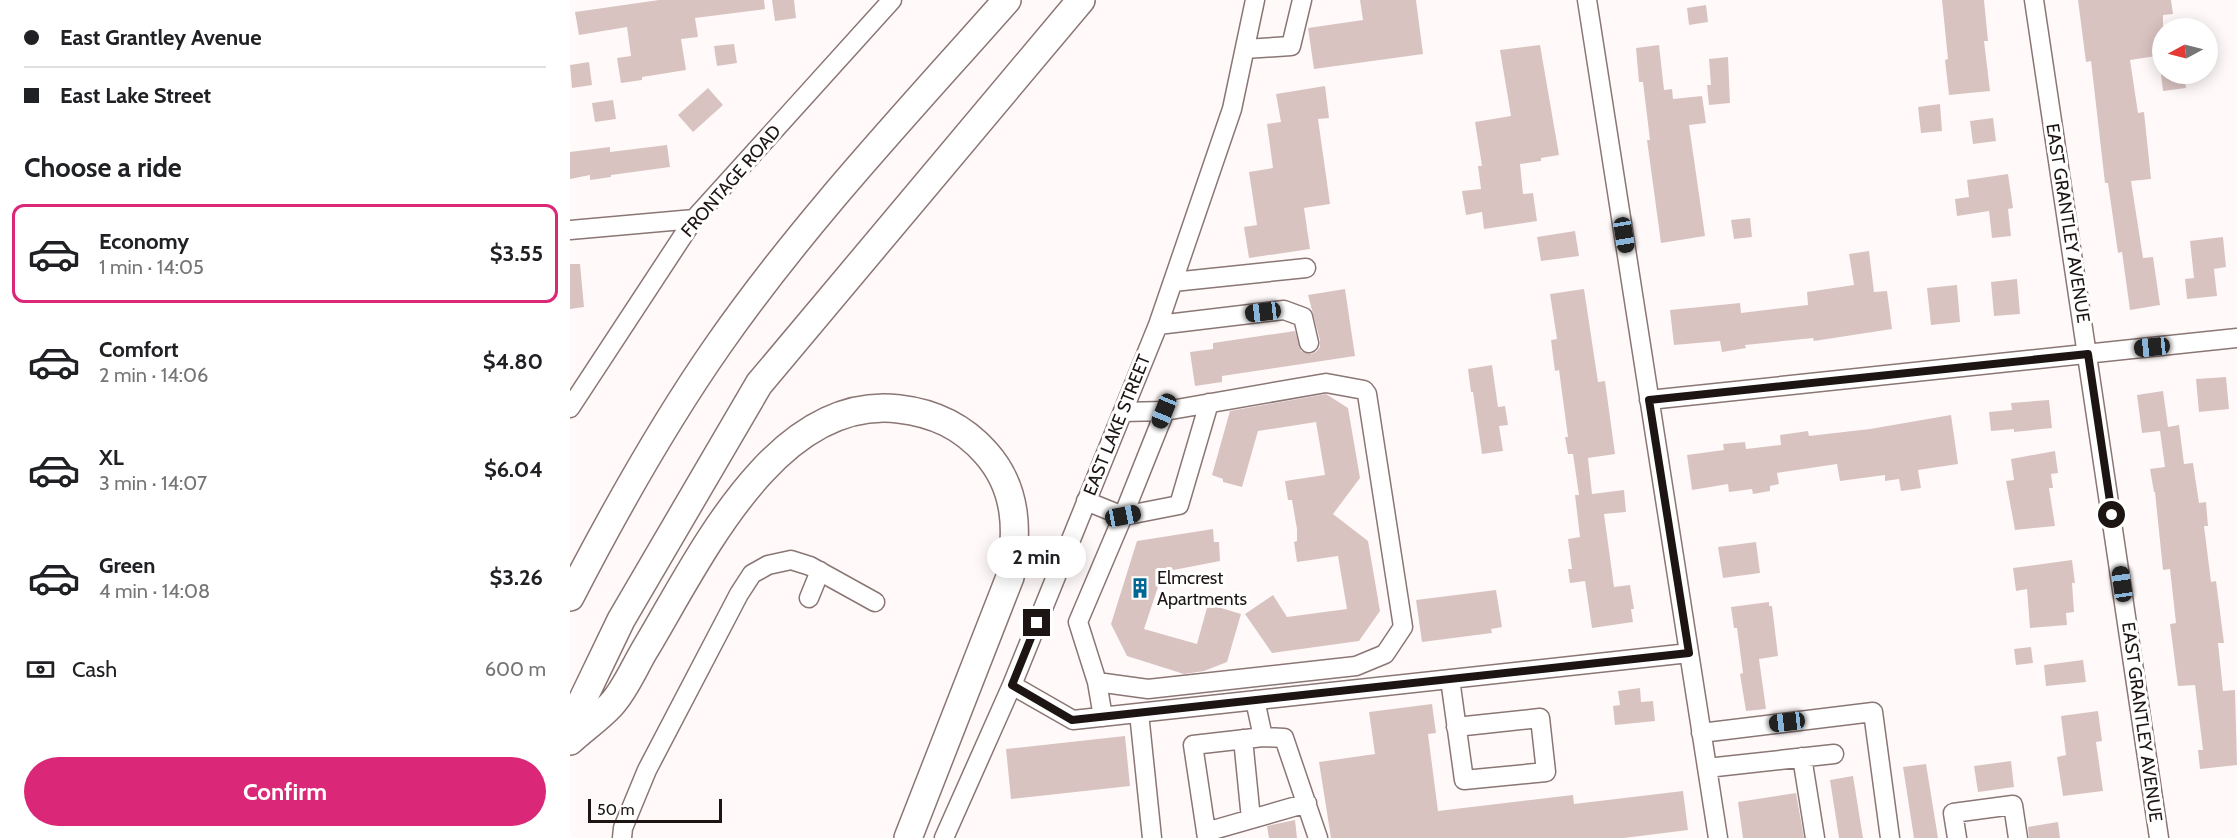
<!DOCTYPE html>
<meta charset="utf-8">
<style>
body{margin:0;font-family:Cabin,sans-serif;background:#f2f2f2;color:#202124;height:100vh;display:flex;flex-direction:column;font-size:22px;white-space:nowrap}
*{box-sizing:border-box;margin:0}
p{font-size:20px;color:#757577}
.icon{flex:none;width:33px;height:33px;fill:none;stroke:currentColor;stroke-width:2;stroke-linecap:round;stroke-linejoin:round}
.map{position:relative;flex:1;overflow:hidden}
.details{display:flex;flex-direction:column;background:#fff;width:570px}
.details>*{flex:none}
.guide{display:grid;align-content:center;height:132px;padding:0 24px;background:#fff}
.needle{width:39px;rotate:263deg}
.controls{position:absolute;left:1582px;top:18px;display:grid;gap:12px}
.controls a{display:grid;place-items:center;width:66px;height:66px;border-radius:50%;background:#fff;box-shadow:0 3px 15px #0003;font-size:30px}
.scale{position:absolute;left:18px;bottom:15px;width:134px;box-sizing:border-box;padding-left:6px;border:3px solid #1d1514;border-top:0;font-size:16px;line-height:21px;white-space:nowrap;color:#1d1514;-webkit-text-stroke:4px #fff;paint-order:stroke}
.end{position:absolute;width:27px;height:27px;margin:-14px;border:8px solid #1d1514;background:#fff;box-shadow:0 0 0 3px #fff}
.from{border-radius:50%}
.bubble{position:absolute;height:42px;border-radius:21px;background:#fff;box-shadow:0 3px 15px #0003;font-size:20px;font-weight:800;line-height:42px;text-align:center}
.car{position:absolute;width:18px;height:36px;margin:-18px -9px;border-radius:8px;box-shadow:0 0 4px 2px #0007;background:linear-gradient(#222 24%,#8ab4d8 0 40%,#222 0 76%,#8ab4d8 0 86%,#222 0)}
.guide b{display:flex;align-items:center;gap:21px;height:57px;font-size:22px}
.guide b+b{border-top:2px solid #e0e0e0}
.guide i{width:15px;height:15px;background:#202124}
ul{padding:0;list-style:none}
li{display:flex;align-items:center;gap:18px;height:99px;margin:0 12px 9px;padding:0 12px;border:3px solid transparent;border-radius:12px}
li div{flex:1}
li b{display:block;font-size:22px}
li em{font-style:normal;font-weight:800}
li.on{border-color:#db2777}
li>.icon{width:54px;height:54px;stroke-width:1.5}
h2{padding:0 24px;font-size:27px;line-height:72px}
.pay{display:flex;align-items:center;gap:15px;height:66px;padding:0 24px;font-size:22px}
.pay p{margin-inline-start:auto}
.action{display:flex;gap:12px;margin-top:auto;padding:12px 24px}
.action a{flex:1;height:69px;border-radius:36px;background:#db2777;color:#fff;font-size:24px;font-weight:800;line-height:69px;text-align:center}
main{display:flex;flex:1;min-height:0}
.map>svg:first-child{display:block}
</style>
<main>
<section class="details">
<div class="guide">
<b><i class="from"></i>East Grantley Avenue</b>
<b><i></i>East Lake Street</b>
</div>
<h2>Choose a ride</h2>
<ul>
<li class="on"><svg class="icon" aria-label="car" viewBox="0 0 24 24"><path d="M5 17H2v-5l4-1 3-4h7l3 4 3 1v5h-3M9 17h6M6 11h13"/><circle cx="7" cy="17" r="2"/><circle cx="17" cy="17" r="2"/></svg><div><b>Economy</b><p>1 min · 14:05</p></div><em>$3.55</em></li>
<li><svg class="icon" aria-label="car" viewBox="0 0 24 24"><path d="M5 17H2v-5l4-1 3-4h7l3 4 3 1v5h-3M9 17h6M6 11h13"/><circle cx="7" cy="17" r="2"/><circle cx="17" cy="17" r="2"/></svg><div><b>Comfort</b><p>2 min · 14:06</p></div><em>$4.80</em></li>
<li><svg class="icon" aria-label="car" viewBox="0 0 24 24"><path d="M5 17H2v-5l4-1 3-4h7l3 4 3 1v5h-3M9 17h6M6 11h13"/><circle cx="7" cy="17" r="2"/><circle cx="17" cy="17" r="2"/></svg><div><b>XL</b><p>3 min · 14:07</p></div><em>$6.04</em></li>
<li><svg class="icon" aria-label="car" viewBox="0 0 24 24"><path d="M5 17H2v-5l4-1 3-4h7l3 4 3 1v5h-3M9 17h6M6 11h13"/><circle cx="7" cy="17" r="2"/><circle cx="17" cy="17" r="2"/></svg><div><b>Green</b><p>4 min · 14:08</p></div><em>$3.26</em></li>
</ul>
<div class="pay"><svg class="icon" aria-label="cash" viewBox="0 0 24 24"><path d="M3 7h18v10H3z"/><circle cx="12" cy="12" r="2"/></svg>Cash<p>600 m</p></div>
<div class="action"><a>Confirm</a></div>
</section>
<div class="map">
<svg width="1667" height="838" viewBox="0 0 1667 838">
<rect width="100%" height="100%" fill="#fffaf9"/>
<path fill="#d9c3c1" d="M89,0H194L195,9L125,18L128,37L111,39L116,70L72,77V80L51,83L47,58L61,56L57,27L9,35L5,12Z
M202,0H224L226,18L205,21Z
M790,0H846L853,54L744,69L738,28L793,20Z
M1372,0H1414L1418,41H1414L1420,91L1379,95L1375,60L1378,59Z
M1508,0H1601L1603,14L1593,15V55L1560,60L1568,113L1574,112L1581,179L1561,181L1573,258L1583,257L1590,305L1560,310L1552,252L1548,253L1538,183H1535L1521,61L1516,62Z
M1136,5L1138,22L1119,25L1117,8Z
M164,44L167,63L147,66L144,46Z
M970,45L989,155L971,158V161L950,164L953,194L963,193L967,221L914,229L912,212L896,215L892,191L911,189L908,166H912L905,122L941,116L930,50Z
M1089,45L1094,90L1102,89L1103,99L1132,96L1136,123L1119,125L1135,236L1091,243L1077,140H1080L1073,82H1069L1066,48Z
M1158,57L1160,103L1139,105L1137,85H1141L1139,59Z
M19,62L22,85L2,88L0,65Z
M1591,74H1614L1616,88L1593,91Z
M755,86L759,118L748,119L760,204L734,208L740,249L679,258L674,227L687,225L679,172L703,168L697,124L711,122L706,94Z
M138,88L153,105L123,132L108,115Z
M43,100L46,119L25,122L22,103Z
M1370,104L1372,131L1351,133L1348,107Z
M1423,118L1426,141L1403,144L1400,121Z
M97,145L100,167L41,175V177L20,180V175L0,179V152L40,147V152Z
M1438,174L1443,208L1438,209L1441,236L1422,238L1419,211L1387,216L1385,199L1399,197L1397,180Z
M1180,218L1182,237L1164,239L1161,220Z
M1005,231L1009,256L971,261L967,237Z
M1653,237L1656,267L1644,269L1647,296L1617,299L1615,279L1624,278L1620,241Z
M1299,251L1304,292L1317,291L1322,329L1244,341L1243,338L1175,345L1176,348L1152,352L1150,341L1104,345L1100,310L1170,303L1171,313L1238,305L1237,292L1284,285L1279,254Z
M0,264H10L14,307L0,309Z
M1447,279L1450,314L1424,316L1421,282Z
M1387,285L1390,322L1361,325L1357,288Z
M775,289L785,356L652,376V382L625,386L620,352L643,349V343L725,331L731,351L741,354L746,352L750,347V340L738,295Z
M1014,289L1028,382L1035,381L1045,454L1018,458L1022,494L1054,490L1056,512L1034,514L1044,587L1060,585L1064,609H1061L1063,622L1022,628L1015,581L1000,583L998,569H1002L998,539L1010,537L1005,495H1009L1003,454H998L995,437H998L989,370L985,371L981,340L987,339L980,294Z
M922,365L928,407L935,406L938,425L929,426L933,451L912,454L903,392H901L898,369Z
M1656,377L1659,409L1629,412L1626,379Z
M1593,391L1598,427L1609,425L1614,464L1623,463L1629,503L1636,502L1638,526H1634L1641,582L1646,581L1654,643H1648L1653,691L1665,690L1667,765L1630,769L1628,750H1633L1625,685L1608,686L1600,624L1606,623L1600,569L1593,570L1585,492H1584L1580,469L1595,467L1590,431L1572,433L1567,395Z
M756,394L778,408L790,478L763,514L798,541L810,611L789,641L702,653L675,614L703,595L717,617L777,609L768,556L727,562L724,542L727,541V529L722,500H718L715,481L755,475L746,422L688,431L672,487L653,482V479L642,475L660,411Z
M1479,400L1482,428L1444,432V429L1421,431L1419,412L1442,410L1441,403Z
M1381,415L1388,464L1348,470L1351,488L1331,491L1329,479L1315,481V475L1270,481L1267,464L1207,473L1209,484L1200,486V491L1183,494L1182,489L1159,492L1158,484L1122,490L1117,455L1154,450L1153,444L1175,442L1176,449L1211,445L1210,435L1238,431L1239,436L1300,429Z
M1485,451L1488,473L1481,474L1483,488H1479L1485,526L1445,530L1436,481L1444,480L1441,459Z
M643,529L644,542H649L650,561L593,572L574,629L627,644L638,604L671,614L657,662L634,671L614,674L557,656L541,624L567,541Z
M1186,542L1190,573L1153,578L1148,547Z
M1502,560L1505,583H1502L1504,612L1496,613L1497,625L1460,628L1457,589L1446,591L1443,568Z
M926,590L932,627L921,629L922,633L852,642L846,600Z
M1199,602V606H1202L1208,656L1189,659L1196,709L1176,711L1170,674L1173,673L1167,628H1164L1161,607Z
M1461,647L1463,663L1446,665L1444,649Z
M1513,660L1516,682L1476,686L1474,665Z
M1070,688L1071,702L1083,701L1085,721L1045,725L1043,706L1050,705L1048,691Z
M862,704L866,733L858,734L868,811L1003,795L1004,804L1113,791L1118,830L1054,838H761L749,762L805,754L799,712Z
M1528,711L1532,741L1526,742L1533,791L1493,796L1487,757L1496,755L1491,716Z
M555,736L560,786L441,799L436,749Z
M1441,761L1444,787L1408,792L1404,766Z
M1356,764L1368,838H1344L1333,767Z
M1283,776L1293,838H1269L1260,780Z
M1226,793L1234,838H1173L1168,802Z
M725,820L727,838H699L697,826Z
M1488,822L1490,838H1459L1458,827Z"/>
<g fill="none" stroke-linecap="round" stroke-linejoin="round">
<g stroke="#8a7674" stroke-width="21">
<path id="minor" d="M1017,0L1148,838
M1464,0L1589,838
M675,49L721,46L732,0
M0,230L124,219
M603,282L736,268
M588,325L714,310L733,317L739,343
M1079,400L1667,338
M0,408L124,219L322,0
M516,501L553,516L609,505L639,403
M239,598L250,571
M880,679L894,780L976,772L970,718L886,727
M527,682L578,689L786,666L815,654L833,627L797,394L794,390L756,383L595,411L553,412
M442,685L503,720L1119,653
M685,700L693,737
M569,713L582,838
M533,717L527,682L508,622L553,516L595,411
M1131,733L1303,712L1320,838
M673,739L681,819
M1232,757L1245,838
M1137,768L1264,754
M636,832L737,803
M52,838L53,828L77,770L169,594L182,574L198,565L221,560L240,566L305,602
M374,838L442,685L588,325L662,109L685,0
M637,838L623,745L693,737L714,738L748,838
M1387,838L1383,813L1443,805L1448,838"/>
</g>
<g stroke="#8a7674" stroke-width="30">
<path id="highway" d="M0,597C45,510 93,424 149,344C235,221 338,112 437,0
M0,726L51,620L189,384L511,0
M0,741C13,729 29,718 41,705C55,690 64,668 74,651C128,562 204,394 329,409C364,413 392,426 416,453C448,489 448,532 440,577L338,838"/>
</g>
<use href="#minor" stroke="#fff" stroke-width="18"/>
<use href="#highway" stroke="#fff" stroke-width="27"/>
</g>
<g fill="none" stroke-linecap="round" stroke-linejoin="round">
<path stroke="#1d1514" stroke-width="8" d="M467,623L442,685L502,720L1119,653L1079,400L1518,354L1542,515"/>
</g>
<defs>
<g id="building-bare" transform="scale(1.62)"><path d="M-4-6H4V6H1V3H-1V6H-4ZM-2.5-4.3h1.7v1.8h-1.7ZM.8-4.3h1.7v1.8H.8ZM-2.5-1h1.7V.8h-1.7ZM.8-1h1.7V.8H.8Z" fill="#016694" stroke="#fff" stroke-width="2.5" paint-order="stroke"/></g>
</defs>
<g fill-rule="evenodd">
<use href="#building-bare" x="570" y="588"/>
</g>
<g text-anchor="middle" stroke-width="6" stroke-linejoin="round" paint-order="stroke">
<g font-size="18" fill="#1d1514" stroke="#fff">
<text transform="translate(161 181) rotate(-49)" y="6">FRONTAGE ROAD</text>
<text transform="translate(1498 223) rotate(81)" y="6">EAST GRANTLEY AVENUE</text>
<text transform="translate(547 425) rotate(-68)" y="6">EAST LAKE STREET</text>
<text transform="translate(1572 722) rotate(82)" y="6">EAST GRANTLEY AVENUE</text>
</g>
<g font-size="18" fill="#1d1514" stroke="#fff" text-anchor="start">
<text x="587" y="584">Elmcrest<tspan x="587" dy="21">Apartments</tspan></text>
</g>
</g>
</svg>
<div class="controls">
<a><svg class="needle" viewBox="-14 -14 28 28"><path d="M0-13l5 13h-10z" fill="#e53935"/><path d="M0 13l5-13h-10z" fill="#757577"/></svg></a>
</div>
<div class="scale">50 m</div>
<i class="end from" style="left:1542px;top:515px"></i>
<i class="end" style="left:467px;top:623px"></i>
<div class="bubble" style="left:417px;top:536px;width:99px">2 min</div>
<i class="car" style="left:1054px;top:235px;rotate:171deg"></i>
<i class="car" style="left:693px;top:312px;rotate:263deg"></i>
<i class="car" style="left:1582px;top:347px;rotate:264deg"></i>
<i class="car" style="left:594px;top:411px;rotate:202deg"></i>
<i class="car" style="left:553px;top:516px;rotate:79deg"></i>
<i class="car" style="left:1552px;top:584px;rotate:352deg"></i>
<i class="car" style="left:1217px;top:722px;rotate:263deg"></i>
</div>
</main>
